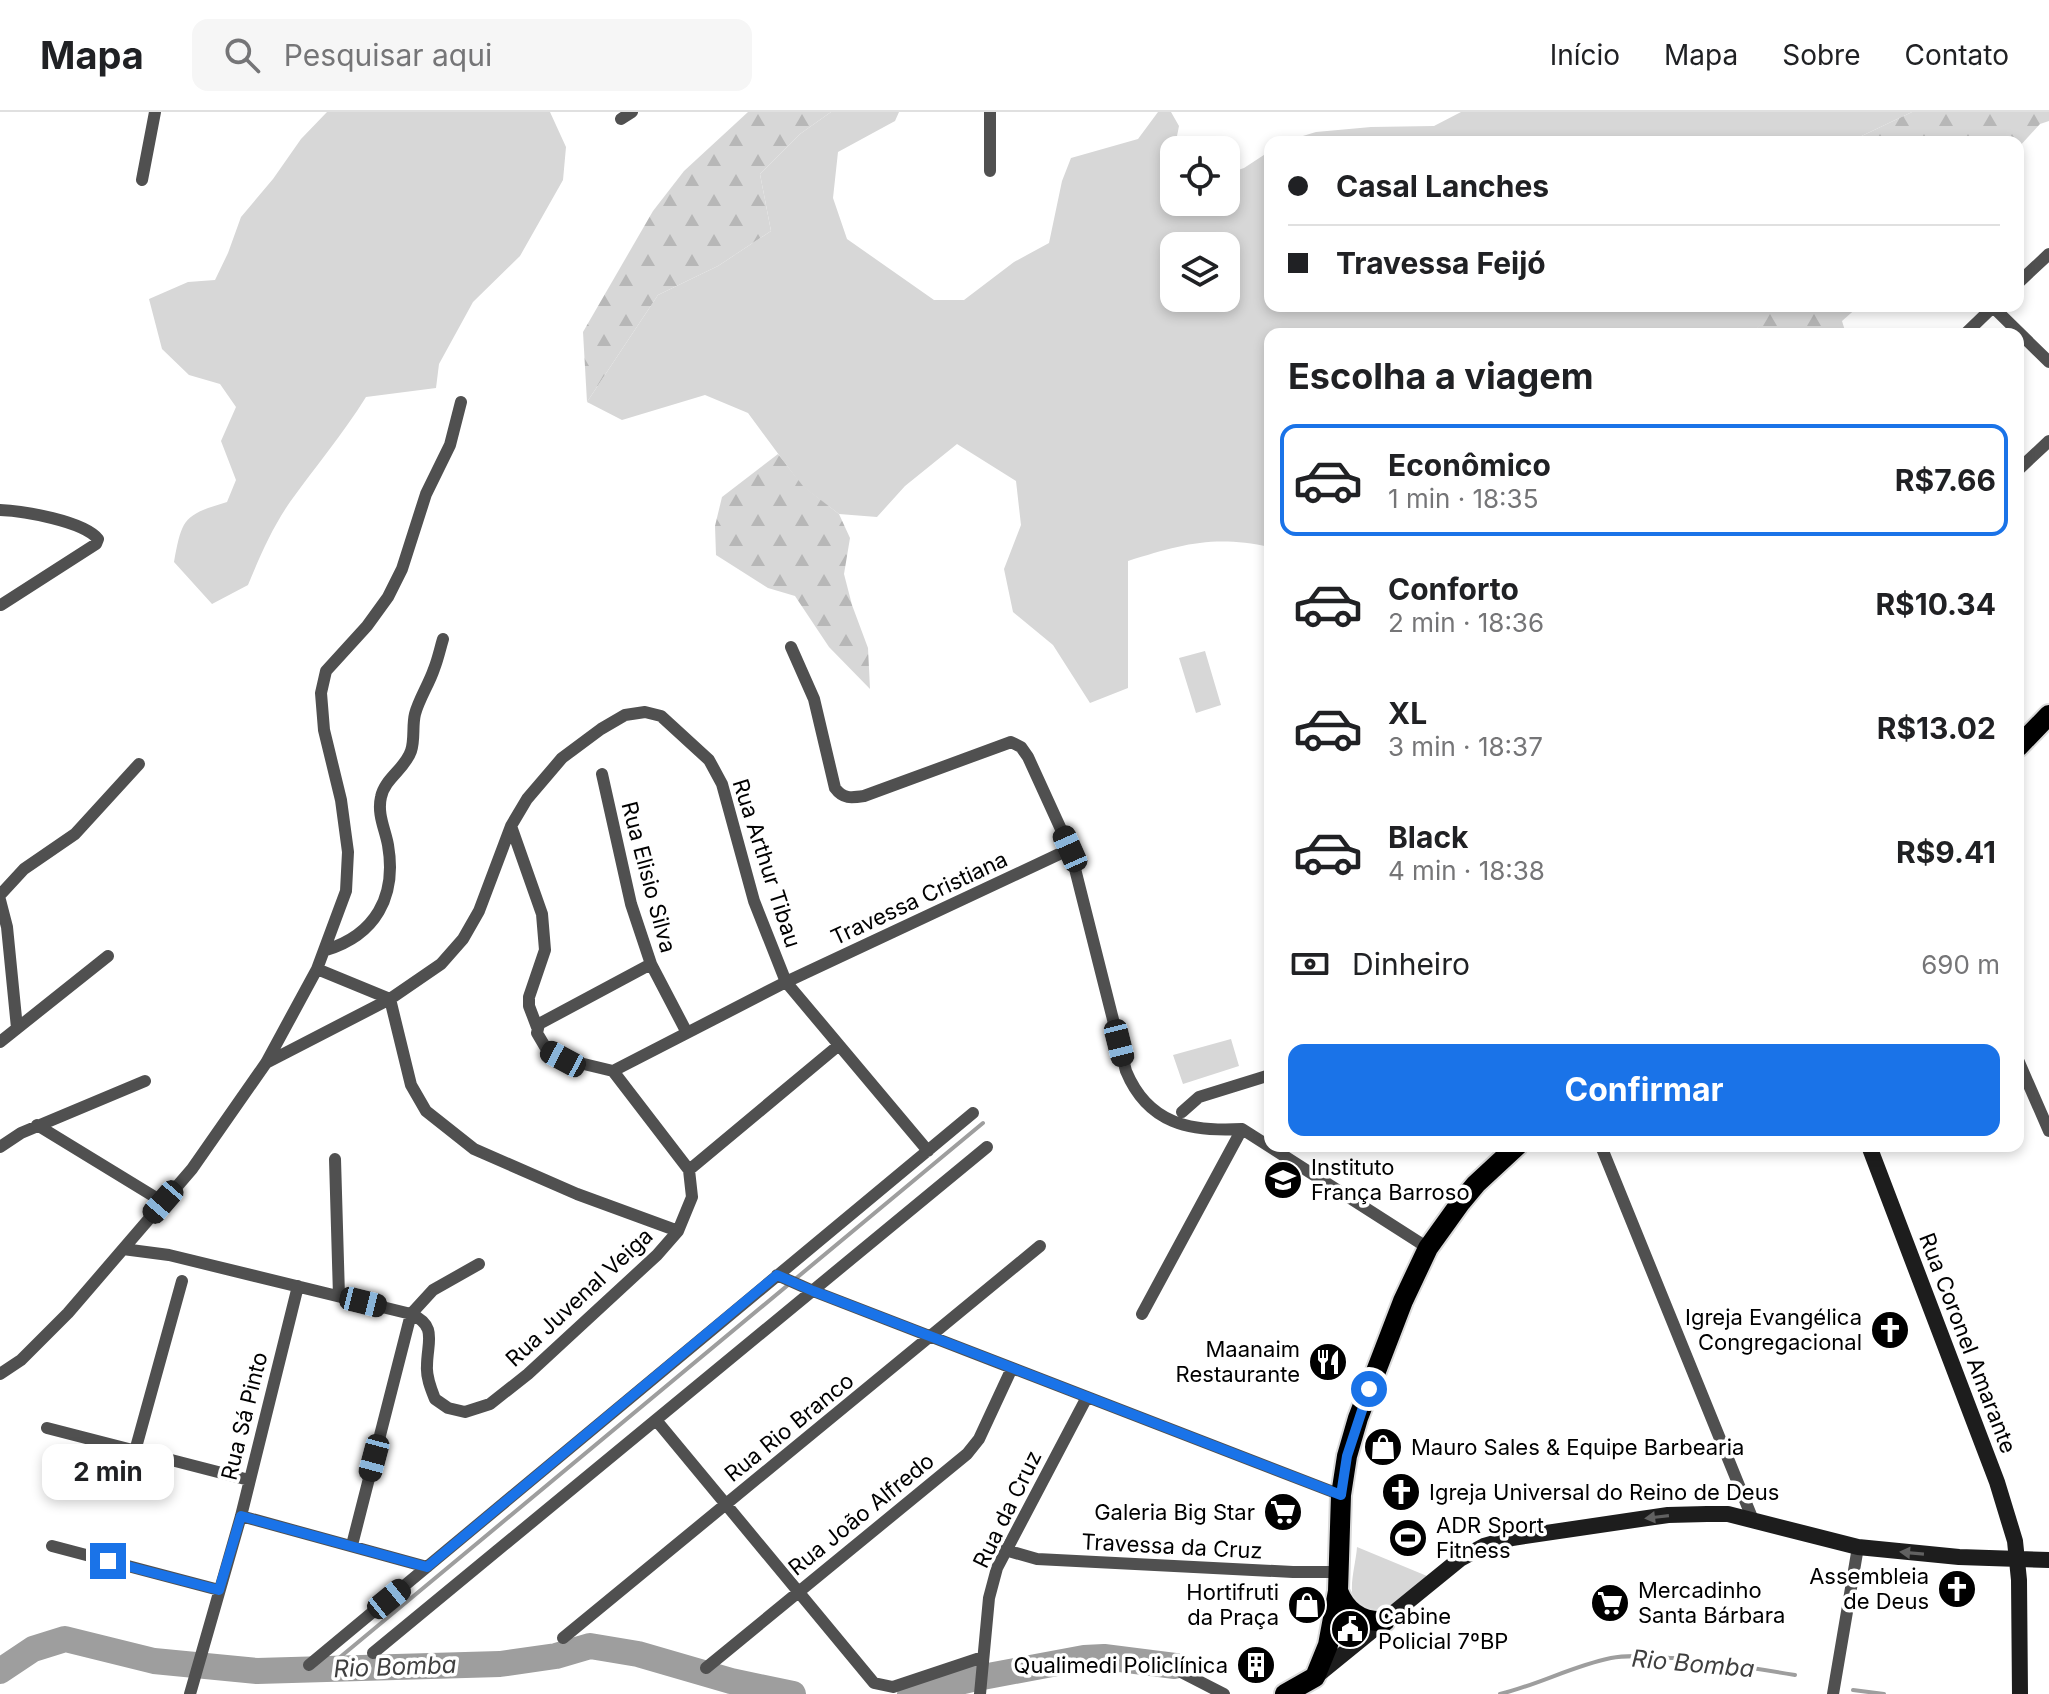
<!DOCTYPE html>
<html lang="pt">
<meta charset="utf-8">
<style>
body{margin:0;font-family:Inter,sans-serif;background:#f6f6f6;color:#202124;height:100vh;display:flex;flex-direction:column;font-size:30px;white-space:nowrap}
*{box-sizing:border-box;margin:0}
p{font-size:26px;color:#757577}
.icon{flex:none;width:44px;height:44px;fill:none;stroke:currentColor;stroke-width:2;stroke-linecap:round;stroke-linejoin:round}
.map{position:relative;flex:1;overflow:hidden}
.drawer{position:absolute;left:1264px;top:216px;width:760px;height:824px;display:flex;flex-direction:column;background:#fff;border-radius:16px;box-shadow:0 4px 12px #0003}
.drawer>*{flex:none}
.guide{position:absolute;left:1264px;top:24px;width:760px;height:176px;border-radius:16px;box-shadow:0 4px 12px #0003;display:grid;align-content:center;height:176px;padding:0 24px;background:#fff}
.controls{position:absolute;left:1160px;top:24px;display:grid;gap:16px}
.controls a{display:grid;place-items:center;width:80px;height:80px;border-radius:16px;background:#fff;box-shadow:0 4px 12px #0003;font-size:40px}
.end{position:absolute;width:36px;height:36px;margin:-18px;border:10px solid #1a73e8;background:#fff;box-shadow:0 0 0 4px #fff}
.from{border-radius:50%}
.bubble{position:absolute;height:56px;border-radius:16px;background:#fff;box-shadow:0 4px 12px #0003;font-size:26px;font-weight:700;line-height:56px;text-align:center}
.car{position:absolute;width:24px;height:48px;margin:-24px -12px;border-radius:10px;box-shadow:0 0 6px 2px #0007;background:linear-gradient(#222 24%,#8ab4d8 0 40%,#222 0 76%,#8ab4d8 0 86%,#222 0)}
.guide b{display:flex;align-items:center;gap:28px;height:76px;font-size:30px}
.guide b+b{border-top:2px solid #e0e0e0}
.guide i{width:20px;height:20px;background:#202124}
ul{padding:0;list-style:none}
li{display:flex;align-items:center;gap:24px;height:112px;margin:0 16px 12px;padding:0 8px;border:4px solid transparent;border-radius:16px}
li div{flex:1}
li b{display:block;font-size:30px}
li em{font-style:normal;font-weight:700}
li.selected{border-color:#1a73e8}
li>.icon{width:72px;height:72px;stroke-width:1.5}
h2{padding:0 24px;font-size:36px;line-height:96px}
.pay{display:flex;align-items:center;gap:20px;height:88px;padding:0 24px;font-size:30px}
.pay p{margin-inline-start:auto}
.action{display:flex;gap:16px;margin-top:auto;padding:16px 24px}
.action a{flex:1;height:92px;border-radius:16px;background:#1a73e8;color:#fff;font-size:32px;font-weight:700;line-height:92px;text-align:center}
header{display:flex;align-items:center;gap:48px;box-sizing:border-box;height:112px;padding:0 40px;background:#fff;border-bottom:2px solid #e0e0e0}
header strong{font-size:38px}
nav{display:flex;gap:44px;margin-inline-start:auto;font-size:28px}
.search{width:560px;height:72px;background:#f6f6f6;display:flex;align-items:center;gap:20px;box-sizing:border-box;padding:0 28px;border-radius:16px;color:#757577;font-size:30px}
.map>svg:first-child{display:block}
</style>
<header>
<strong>Mapa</strong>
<div class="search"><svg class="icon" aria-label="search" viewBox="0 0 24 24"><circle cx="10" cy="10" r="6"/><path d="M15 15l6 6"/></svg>Pesquisar aqui</div>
<nav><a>Início</a><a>Mapa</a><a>Sobre</a><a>Contato</a></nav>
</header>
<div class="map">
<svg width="2049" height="1582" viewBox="0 0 2049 1582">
<defs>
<pattern id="forest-firs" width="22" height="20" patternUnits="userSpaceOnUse" patternTransform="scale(2)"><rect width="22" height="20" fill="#d7d7d7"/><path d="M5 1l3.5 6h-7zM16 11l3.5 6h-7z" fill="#b7b7b7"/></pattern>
</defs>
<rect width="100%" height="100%" fill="#fff"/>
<path fill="#d7d7d7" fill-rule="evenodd" d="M327,0H550L566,35L563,68L520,144L473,190L439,252L436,276L366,285C343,322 315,355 290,390C272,416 260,444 248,473L212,492L174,450C182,407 183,403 227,390L236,368L221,329L236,295L220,272L189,263L162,237L149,187L188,170L215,168L228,141L241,105L273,67L301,27Z
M831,0H899L895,9L838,40L833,86L847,127L934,188H964L1014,150L1049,131L1062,69L1071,46L1138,27L1158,0H1171L1179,14L1172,49L1174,90H1226V62L1244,56L1270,39V194L1775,196L1752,222H1270V435C1214,423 1182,432 1128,449V576L1090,591L1053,533L1013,500L1004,457L1021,413L1016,369L957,332L905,374L877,405L839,402L802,374L748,301L705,283L622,308L587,290L658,183L718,154L771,119L760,62L800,22ZM1174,134H1226V186H1174Z
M1461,0H1912L1849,30H1283L1316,20L1371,15L1434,14Z
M1205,539L1221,593L1196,601L1179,546Z
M1231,927L1239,954L1183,972L1173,943Z
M1357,1435L1427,1464C1411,1477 1384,1511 1362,1497C1356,1493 1353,1487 1352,1480C1351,1466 1356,1449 1357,1435Z"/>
<path fill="url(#forest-firs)" d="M748,0H831L800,22L760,62L771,119L718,154L658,183L587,290L583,220L653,99L684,59Z
M1912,0H2049V9L2040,12L2018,36V30H1849Z
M1775,194H1859L1842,209L1846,222H1752Z
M778,342L803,374L839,402L850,426L844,462L852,493L868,536L870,577L829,535L795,484L768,476L716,443L715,414L722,385Z"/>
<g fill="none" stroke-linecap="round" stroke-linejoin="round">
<path stroke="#9e9e9e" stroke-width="4" d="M327,1556L983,1011
M1853,1578L1884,1582
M1500,1582C1538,1573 1572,1554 1611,1546C1630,1542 1653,1545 1673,1546C1714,1550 1754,1556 1795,1563"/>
<path stroke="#9e9e9e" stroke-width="26" d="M0,1559L33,1537L65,1527L154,1549L257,1559L500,1552L556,1544L590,1534L638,1542L731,1569L793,1582
M910,1582L972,1567L1084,1546L1104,1545L1175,1554"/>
<g stroke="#dbdbdb" stroke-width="24">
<path id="primary" d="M2018,635L2049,603
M1338,1479C1346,1499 1362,1511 1385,1509
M1285,1582L1315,1565L1328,1533L1338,1479L1341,1383L1347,1344L1358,1306L1403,1189L1428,1136L1461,1090L1476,1072L1517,1034"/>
</g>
<path stroke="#505050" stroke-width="12" d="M621,7L632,0
M990,59V0
M142,68L155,0
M2018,171L2049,142
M1993,195L2049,250
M1965,222L1994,194
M2018,358L2049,329
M0,398C24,399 83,409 98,427L96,432L1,493
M791,535L814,587L835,676C843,687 851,686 864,684L1011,630L1021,635L1028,645L1070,737L1126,959C1148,1012 1190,1020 1242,1017L1428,1136
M602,662L631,792L651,852L686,919
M511,714L542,802L545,838L529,885V894L537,915
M0,783L24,757L75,722L139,652
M0,788L7,815L17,916
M326,838C375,823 397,785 388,733C385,717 377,702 381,685C385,666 405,657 411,639C415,627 412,614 415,602C419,587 429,572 434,557C438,547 440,537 443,527
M317,857L390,887L411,973L426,999L474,1037L577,1082L678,1119
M0,930L108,844
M2018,948L2049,1019
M266,951L390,887L441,852L463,827L479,799L511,714L527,687L562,646L601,617L625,603L645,600L661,604L709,648L722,672L754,789L786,870L928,1039
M613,959L786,870L1070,737
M1182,1000L1199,985L1270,963
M37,1013L163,1090
M1601,1034L1753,1408
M0,1035L21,1021L145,969
M335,1047L339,1184
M689,1058L839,933
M123,1137L169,1143L411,1202C438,1214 427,1230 427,1254C426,1265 431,1277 435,1287L448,1296L465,1300L490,1292L528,1262L657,1143L678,1119L692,1085L689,1058L613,959L563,947L547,938L537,921L539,912L651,852
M777,1163L813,1179L1341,1383
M1142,1202L1242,1017
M0,1262L21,1248L68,1201L192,1057L266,951L317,857L346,779L348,740L341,688L324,618L321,581L326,559L367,514L388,485L402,457L426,382L450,333L461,290
M656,1308L874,1571L893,1575L983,1545
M47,1316L249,1368
M135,1339L182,1169
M241,1404L427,1455
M352,1433L411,1202L433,1178L479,1152
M52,1434L219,1478
M1005,1438L1037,1447L1293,1460H1338
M563,1526L1040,1134
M373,1541L987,1035
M309,1553L973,1001
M706,1556L967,1342L979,1327L1012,1256
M1179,1559L1224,1582
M190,1582L241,1404L298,1174
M980,1582L989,1486L997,1456L1087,1285
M1833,1582L1858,1435"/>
<path stroke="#1d1d1d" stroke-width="16" d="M1869,1034L1997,1370L2015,1429L2019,1468L2020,1582
M1315,1565L1460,1447L1484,1434L1512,1426L1668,1403L1707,1402H1728L1858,1435L1959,1445L2049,1448"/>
<use href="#primary" stroke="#000" stroke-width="20"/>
</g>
<defs><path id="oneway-solid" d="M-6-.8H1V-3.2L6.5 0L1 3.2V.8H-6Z" transform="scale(2)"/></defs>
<g fill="#616161">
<use href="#oneway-solid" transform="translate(1657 1405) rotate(173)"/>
<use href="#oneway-solid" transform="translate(1912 1441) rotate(-175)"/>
</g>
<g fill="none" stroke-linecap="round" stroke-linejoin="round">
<path stroke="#1a73e8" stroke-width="10" d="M108,1449L219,1478L241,1404L427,1455L777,1163L813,1179L1341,1383L1347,1344L1369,1277"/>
</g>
<defs>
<g id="school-disc" transform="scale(2)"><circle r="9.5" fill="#000" stroke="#fff"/><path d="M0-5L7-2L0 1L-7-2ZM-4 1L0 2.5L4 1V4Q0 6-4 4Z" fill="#fff"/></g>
<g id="church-disc" transform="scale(2)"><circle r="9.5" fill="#000" stroke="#fff"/><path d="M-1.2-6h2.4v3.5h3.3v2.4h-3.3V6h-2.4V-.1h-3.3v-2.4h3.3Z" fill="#fff"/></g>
<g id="restaurant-disc" transform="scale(2)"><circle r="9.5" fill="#000" stroke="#fff"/><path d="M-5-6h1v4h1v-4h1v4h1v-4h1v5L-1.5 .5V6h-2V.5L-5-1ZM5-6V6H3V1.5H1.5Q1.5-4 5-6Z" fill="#fff"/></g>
<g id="shop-disc" transform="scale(2)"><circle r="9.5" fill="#000" stroke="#fff"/><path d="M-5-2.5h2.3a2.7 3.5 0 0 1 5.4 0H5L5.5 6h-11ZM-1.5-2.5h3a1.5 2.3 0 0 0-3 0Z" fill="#fff"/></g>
<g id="supermarket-disc" transform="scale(2)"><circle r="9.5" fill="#000" stroke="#fff"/><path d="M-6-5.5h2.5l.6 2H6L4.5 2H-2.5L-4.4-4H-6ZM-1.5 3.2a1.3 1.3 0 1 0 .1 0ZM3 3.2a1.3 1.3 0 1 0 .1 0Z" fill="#fff"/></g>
<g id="stadium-disc" transform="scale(2)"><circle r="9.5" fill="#000" stroke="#fff"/><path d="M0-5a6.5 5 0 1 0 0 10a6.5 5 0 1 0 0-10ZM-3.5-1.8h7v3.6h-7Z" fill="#fff"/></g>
<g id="civic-disc" transform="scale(2)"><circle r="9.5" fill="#000" stroke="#fff"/><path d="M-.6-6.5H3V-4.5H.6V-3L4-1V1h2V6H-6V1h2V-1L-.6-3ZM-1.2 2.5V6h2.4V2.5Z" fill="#fff"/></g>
<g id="building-disc" transform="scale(2)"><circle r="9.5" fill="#000" stroke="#fff"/><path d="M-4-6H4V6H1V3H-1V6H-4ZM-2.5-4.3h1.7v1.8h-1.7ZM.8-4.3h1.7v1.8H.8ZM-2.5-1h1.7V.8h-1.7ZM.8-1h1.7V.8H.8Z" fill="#fff"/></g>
</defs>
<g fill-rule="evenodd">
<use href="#school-disc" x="1283" y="1068"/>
<use href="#church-disc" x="1890" y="1218"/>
<use href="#restaurant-disc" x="1328" y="1250"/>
<use href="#shop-disc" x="1383" y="1335"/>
<use href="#church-disc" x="1401" y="1380"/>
<use href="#supermarket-disc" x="1283" y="1400"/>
<use href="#stadium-disc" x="1408" y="1426"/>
<use href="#church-disc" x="1957" y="1477"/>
<use href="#supermarket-disc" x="1610" y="1491"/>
<use href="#shop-disc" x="1307" y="1493"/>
<use href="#civic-disc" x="1350" y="1517"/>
<use href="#building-disc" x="1256" y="1553"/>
</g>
<g text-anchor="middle" stroke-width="7" stroke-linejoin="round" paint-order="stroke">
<g font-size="22" fill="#000" stroke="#fff">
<text transform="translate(767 751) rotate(72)" y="8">Rua Arthur Tibau</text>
<text transform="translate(649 765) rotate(75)" y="8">Rua Elisio Silva</text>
<text transform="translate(919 786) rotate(-25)" y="8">Travessa Cristiana</text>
<text transform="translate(579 1185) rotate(-43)" y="8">Rua Juvenal Veiga</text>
<text transform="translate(1968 1231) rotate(69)" y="8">Rua Coronel Amarante</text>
<text transform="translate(244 1304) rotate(-76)" y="8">Rua Sá Pinto</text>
<text transform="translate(789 1315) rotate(-39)" y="8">Rua Rio Branco</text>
<text transform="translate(1007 1397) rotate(-64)" y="8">Rua da Cruz</text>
<text transform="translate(861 1402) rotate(-39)" y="8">Rua João Alfredo</text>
<text transform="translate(1172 1434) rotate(3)" y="8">Travessa da Cruz</text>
</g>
<g font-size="22" fill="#000" stroke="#fff" text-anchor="start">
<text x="1311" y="1063">Instituto<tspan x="1311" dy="25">França Barroso</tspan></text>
<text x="1862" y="1213" text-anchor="end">Igreja Evangélica<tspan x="1862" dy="25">Congregacional</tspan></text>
<text x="1300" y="1245" text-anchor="end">Maanaim<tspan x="1300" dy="25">Restaurante</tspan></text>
<text x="1411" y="1343">Mauro Sales &amp; Equipe Barbearia</text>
<text x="1429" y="1388">Igreja Universal do Reino de Deus</text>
<text x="1255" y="1408" text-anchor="end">Galeria Big Star</text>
<text x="1436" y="1421">ADR Sport<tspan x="1436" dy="25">Fitness</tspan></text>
<text x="1929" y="1472" text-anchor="end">Assembleia<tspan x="1929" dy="25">de Deus</tspan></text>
<text x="1638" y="1486">Mercadinho<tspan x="1638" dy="25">Santa Bárbara</tspan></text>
<text x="1279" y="1488" text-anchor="end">Hortifruti<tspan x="1279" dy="25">da Praça</tspan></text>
<text x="1378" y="1512">Cabine<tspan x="1378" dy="25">Policial 7ºBP</tspan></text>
<text x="1228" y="1561" text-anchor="end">Qualimedi Policlínica</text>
</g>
<g font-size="24" font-style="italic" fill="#3f3f3f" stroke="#fff">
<text transform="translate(1693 1552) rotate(5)" y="8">Rio Bomba</text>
<text transform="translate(395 1555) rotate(-2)" y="8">Rio Bomba</text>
</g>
</g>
</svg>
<div class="controls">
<a><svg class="icon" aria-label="locate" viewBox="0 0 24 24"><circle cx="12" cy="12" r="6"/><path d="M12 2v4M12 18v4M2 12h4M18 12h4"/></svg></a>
<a><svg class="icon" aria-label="layers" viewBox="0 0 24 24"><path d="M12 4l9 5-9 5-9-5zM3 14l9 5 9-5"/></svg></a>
</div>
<i class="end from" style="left:1369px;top:1277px"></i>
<i class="end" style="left:108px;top:1449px"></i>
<div class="bubble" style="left:42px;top:1332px;width:132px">2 min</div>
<i class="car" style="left:1070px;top:737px;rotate:336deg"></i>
<i class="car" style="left:1119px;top:931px;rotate:166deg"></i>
<i class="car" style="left:563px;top:947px;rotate:298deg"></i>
<i class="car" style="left:163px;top:1090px;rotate:221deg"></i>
<i class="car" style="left:363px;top:1190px;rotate:104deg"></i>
<i class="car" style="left:374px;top:1346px;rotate:195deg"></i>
<i class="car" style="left:389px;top:1487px;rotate:51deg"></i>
<div class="guide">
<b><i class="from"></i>Casal Lanches</b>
<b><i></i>Travessa Feijó</b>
</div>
<section class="drawer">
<h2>Escolha a viagem</h2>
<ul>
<li class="selected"><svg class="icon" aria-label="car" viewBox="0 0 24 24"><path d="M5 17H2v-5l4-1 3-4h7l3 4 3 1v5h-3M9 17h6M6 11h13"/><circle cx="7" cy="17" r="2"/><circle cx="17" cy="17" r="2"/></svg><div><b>Econômico</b><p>1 min · 18:35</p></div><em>R$7.66</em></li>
<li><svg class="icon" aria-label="car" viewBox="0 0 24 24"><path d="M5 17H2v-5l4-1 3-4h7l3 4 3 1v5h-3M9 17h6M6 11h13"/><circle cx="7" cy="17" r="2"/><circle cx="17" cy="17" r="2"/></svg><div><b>Conforto</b><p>2 min · 18:36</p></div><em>R$10.34</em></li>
<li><svg class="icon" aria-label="car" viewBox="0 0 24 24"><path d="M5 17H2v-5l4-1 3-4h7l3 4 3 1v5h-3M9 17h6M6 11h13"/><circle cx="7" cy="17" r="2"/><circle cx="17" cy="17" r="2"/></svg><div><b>XL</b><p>3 min · 18:37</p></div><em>R$13.02</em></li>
<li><svg class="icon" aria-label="car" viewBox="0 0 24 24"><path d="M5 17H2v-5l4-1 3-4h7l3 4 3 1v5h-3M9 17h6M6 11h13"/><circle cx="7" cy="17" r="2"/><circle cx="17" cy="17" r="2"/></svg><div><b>Black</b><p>4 min · 18:38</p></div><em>R$9.41</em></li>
</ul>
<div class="pay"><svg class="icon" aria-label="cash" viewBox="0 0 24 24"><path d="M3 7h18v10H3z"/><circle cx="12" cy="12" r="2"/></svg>Dinheiro<p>690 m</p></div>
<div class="action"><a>Confirmar</a></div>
</section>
</div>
